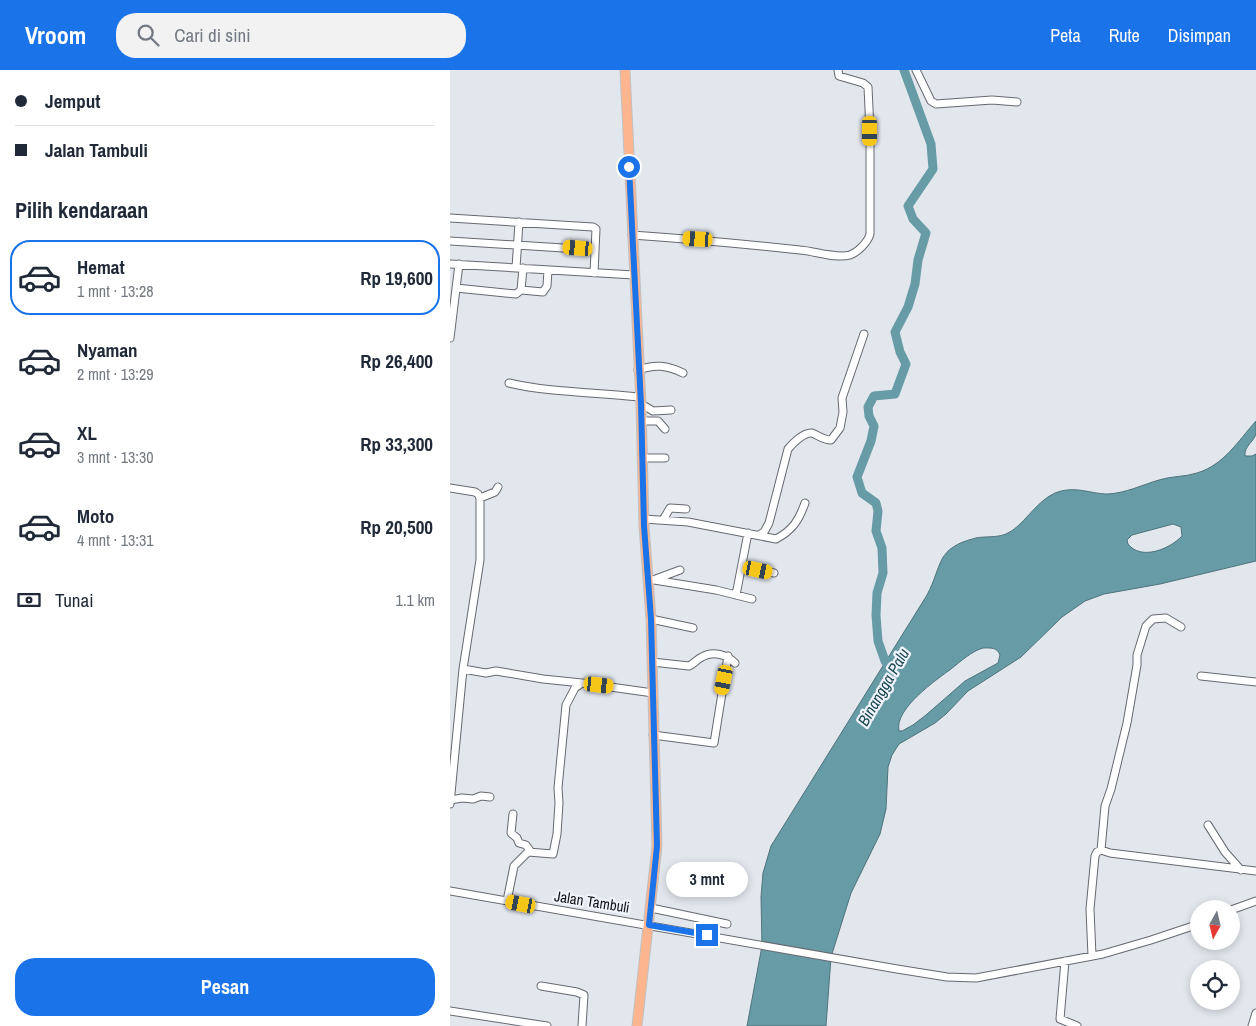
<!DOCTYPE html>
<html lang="id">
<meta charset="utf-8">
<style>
body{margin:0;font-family:"Archivo Narrow",sans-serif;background:#f2f2f3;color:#1f2937;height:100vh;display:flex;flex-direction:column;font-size:19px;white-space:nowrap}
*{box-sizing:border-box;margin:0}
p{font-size:16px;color:#747a83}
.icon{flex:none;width:28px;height:28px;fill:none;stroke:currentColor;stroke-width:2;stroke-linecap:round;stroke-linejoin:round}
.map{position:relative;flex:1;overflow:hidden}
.details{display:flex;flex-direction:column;background:#fff;width:450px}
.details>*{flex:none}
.top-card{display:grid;align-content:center;height:110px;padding:0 15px;background:#fff}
.needle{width:32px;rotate:188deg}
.tools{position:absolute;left:740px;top:830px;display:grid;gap:10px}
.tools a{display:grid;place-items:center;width:50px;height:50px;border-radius:50%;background:#fff;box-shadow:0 2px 8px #0003;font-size:25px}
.end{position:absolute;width:22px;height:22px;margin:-11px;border:6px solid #1a73e8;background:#fff;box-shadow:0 0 0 2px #fff}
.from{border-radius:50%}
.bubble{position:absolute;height:35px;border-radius:18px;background:#fff;box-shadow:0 2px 8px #0003;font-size:16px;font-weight:700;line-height:35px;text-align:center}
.car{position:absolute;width:15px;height:30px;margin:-15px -8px;border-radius:6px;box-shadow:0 0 4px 1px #0007;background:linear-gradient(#f5c518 24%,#345 0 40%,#f5c518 0 76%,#345 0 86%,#f5c518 0)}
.top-card b{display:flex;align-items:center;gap:18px;height:48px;font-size:19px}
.top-card b+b{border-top:1px solid #e0e1e3}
.top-card i{width:12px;height:12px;background:#1f2937}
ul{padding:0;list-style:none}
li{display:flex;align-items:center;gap:15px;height:75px;margin:0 10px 8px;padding:0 5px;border:2px solid transparent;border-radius:20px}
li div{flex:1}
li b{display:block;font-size:19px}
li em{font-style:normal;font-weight:700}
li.selected{border-color:#1a73e8}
li>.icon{width:45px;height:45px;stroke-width:1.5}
h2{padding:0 15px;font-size:22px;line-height:60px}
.pay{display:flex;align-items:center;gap:12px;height:55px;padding:0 15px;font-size:19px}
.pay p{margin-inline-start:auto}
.cta{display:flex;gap:10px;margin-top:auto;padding:10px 15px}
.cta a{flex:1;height:58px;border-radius:20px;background:#1a73e8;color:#fff;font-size:20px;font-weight:700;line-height:58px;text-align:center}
header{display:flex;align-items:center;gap:30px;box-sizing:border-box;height:70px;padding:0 25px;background:#1a73e8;color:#fff}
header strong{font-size:24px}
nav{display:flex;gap:28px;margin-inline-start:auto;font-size:18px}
.search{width:350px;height:45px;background:#f2f2f3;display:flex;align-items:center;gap:12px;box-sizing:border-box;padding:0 18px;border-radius:20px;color:#747a83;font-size:19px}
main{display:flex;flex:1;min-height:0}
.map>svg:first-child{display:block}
</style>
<header>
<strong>Vroom</strong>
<div class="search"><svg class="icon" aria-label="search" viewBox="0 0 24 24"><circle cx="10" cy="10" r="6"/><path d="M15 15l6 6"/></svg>Cari di sini</div>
<nav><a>Peta</a><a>Rute</a><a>Disimpan</a></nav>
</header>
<main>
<section class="details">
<div class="top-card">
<b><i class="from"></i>Jemput</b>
<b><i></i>Jalan Tambuli</b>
</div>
<h2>Pilih kendaraan</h2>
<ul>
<li class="selected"><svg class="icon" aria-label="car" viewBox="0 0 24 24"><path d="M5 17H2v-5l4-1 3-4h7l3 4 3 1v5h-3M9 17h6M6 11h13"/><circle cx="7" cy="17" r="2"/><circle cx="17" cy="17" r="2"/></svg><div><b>Hemat</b><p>1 mnt · 13:28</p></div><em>Rp 19,600</em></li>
<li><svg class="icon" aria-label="car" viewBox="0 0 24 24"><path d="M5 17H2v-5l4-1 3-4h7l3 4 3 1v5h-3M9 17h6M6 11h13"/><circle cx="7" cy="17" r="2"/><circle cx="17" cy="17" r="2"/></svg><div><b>Nyaman</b><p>2 mnt · 13:29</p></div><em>Rp 26,400</em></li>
<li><svg class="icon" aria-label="car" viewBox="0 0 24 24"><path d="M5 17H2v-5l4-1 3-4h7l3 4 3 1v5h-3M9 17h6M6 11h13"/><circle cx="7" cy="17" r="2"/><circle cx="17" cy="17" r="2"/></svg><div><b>XL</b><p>3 mnt · 13:30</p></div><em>Rp 33,300</em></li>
<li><svg class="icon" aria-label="car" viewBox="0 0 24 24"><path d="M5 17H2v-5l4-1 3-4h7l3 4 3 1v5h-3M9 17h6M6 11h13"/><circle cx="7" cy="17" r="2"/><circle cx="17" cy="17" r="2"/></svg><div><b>Moto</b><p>4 mnt · 13:31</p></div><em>Rp 20,500</em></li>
</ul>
<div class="pay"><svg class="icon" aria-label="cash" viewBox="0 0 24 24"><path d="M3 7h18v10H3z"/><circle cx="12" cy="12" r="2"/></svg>Tunai<p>1.1 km</p></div>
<div class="cta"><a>Pesan</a></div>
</section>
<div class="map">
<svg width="806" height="956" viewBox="0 0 806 956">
<rect width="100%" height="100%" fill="#e2e6ed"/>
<path fill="#679ca7" stroke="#4d737b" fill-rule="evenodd" d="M806,351C806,355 806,361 806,364C803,373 794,376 795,386H802L806,384V491L710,514L654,524L635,531L612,547L571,587L518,621L496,644L485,653L449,674L442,685L438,697L436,739L430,764L401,823L381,887L376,956H297L312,876L311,827L313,803L321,776L477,525C493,495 485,478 526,468C535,466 546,468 556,464C573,457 585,432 605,423C625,415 640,424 658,424C676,423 692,415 709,410C721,406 735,407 747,403C774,395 788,371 806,351ZM723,454L731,457L732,466C720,479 691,491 678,474L677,470L682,465ZM533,578C541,578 547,577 550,585L548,593L515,611L476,645L463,655L452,661H449C444,639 486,610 501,599C511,591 522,581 533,578Z"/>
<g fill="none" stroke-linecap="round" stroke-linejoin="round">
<path stroke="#679ca7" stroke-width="9" d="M441,600L435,591L428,571L426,545L427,523L433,503L432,478L426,461L428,441L426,433L412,423L407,407L421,371L424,356L419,346L418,337L424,326L445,324L456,294L450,282L445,262L458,237L465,214L468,190L476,163L463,149L458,136L483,99L481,74L454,0"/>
<g stroke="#666970" stroke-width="9">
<path id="minor" d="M466,0L481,31L486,34L542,30L567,32
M0,148L143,157L146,159L144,203
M182,165C239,169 294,174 350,180C364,181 387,189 400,185C408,182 418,172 420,164V61L418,17L413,13L389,6L388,0
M0,171L145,180
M0,194L184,205
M66,198L69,152
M6,218L66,224L71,220L73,198
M71,220L93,222L97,216L98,200
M0,268L9,194
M188,300C205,294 217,295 233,303
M59,313C102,323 146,322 189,327
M191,334L203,341L221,340
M191,351H208L215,359
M192,388H215
M0,418L25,422L28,424L30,428V490L13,599L0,734
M30,428L45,422L48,417
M194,449L238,452L326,469C343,460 349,450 355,433
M213,450L220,438L236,439
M309,465L314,462L319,453L338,379C343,373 354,362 362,363C368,365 373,370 381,370L390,358L393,342L392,328L414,264
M292,496L324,503
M198,509L266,520L302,529
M203,510L230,500
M286,525L298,463
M201,549L243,558
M202,592L239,596C244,594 247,589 252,587C263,580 277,585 285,593
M13,599L36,603L46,601L93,609L132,613
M751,606L806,612
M203,665L264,673L278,586
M0,730L12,728L23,729L31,726L40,727
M63,744L61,763L67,768L69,773L76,775L81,782
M758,755L775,782L791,800
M651,780L660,783L806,801
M0,821L447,899L497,907L526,908L653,884L701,870L749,854
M57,831L64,796L78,782L103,784L107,764L109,733L108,718L116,635L125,618L132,613L203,623
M201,838L277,854
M781,840L806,831
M642,886L640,839L645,786L647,782L651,780L655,736L661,719L677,653L687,595V585L696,556L703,549L716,548L731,557
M615,891L610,949L627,956
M91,916L127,922L134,925L132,956
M0,941L97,956
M802,956L806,943"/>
</g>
<g stroke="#c1c1c2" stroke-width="11">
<path id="major" d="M175,0L191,334L194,456L201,549L207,776L187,956"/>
</g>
<use href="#minor" stroke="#fff" stroke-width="7"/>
<use href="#major" stroke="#fcb58e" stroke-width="9"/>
</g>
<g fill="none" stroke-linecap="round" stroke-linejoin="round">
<path stroke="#1a73e8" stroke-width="6" d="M179,97L191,334L194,456L201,549L207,776L199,855L257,865"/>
</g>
<g text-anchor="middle" stroke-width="4.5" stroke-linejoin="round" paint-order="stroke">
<g font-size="15" fill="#111215" stroke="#f0f3fb">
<text transform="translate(142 832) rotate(9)" y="5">Jalan Tambuli</text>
</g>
<g font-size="16" font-style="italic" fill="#174750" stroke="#f0f3fb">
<text transform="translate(433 617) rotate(-60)" y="6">Binangga Palu</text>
</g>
</g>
</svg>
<div class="tools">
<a><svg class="needle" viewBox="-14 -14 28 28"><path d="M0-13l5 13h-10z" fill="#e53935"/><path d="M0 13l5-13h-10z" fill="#747a83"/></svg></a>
<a><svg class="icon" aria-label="locate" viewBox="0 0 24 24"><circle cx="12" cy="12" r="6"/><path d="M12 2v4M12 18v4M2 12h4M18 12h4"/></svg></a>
</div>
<i class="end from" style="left:179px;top:97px"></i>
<i class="end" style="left:257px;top:865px"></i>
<div class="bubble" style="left:216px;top:792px;width:82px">3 mnt</div>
<i class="car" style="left:420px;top:61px;rotate:180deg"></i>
<i class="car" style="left:248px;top:169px;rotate:273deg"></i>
<i class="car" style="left:128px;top:178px;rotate:275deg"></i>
<i class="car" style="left:308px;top:500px;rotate:102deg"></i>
<i class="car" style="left:274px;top:610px;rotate:191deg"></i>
<i class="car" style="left:149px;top:615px;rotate:96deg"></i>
<i class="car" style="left:71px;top:834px;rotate:281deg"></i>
</div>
</main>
